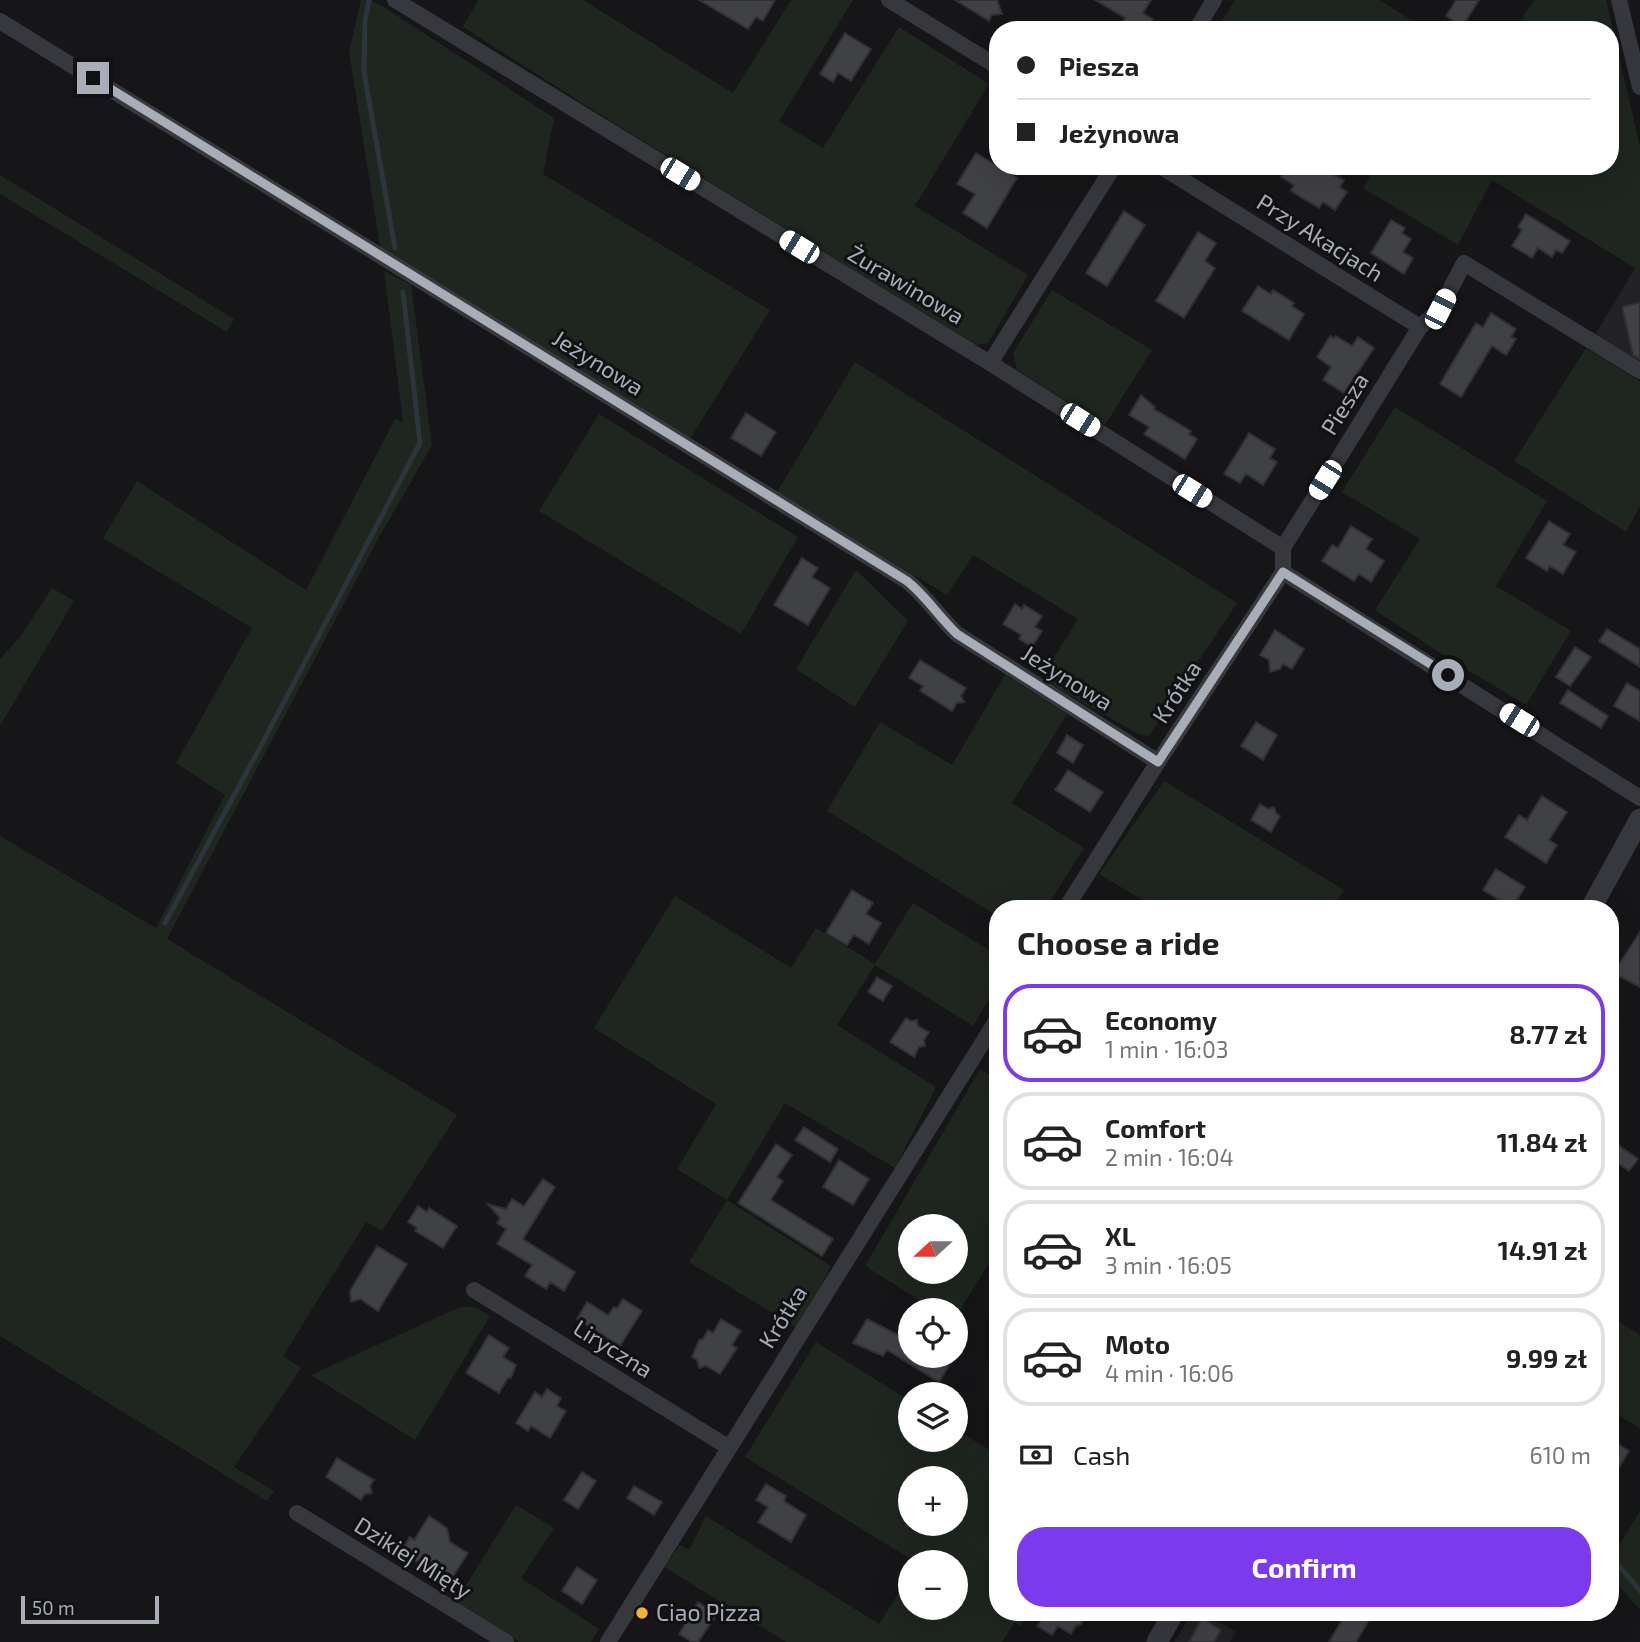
<!DOCTYPE html>
<meta charset="utf-8">
<style>
body{margin:0;font-family:"Exo 2",sans-serif;background:#f6f6f6;color:#222;height:100vh;display:flex;flex-direction:column;font-size:26px;white-space:nowrap}
*{box-sizing:border-box;margin:0}
p{font-size:23px;color:#767676}
.icon{flex:none;width:38px;height:38px;fill:none;stroke:currentColor;stroke-width:2;stroke-linecap:round;stroke-linejoin:round}
.map{position:relative;flex:1;overflow:hidden}
.panel{position:absolute;left:989px;top:900px;width:630px;height:721px;display:flex;flex-direction:column;background:#fff;border-radius:28px;box-shadow:0 7px 28px #0002}
.panel>*{flex:none}
.guide{position:absolute;left:989px;top:21px;width:630px;height:154px;border-radius:28px;box-shadow:0 7px 28px #0002;display:grid;align-content:center;height:154px;padding:0 28px;background:#fff}
.needle{width:46px;rotate:249deg}
.fabs{position:absolute;left:898px;top:1214px;display:grid;gap:14px}
.fabs a{display:grid;place-items:center;width:70px;height:70px;border-radius:50%;background:#fff;box-shadow:0 7px 28px #0002;font-size:35px}
.scale{position:absolute;left:21px;bottom:18px;width:138px;box-sizing:border-box;padding-left:7px;border:4px solid #a8adb8;border-top:0;font-size:19px;line-height:24px;white-space:nowrap;color:#a8adb8;-webkit-text-stroke:5px #111113;paint-order:stroke}
.end{position:absolute;width:32px;height:32px;margin:-16px;border:9px solid #a8adb8;background:#111;box-shadow:0 0 0 4px #111}
.from{border-radius:50%}
.car{position:absolute;width:21px;height:42px;margin:-21px -10px;border-radius:9px;box-shadow:0 0 5px 2px #0007;background:linear-gradient(#fff 24%,#345 0 40%,#fff 0 76%,#345 0 86%,#fff 0)}
.guide b{display:flex;align-items:center;gap:24px;height:66px;font-size:26px}
.guide b+b{border-top:2px solid #e0e0e0}
.guide i{width:18px;height:18px;background:#222}
ul{padding:0;list-style:none}
li{display:flex;align-items:center;gap:21px;height:98px;margin:0 14px 10px;padding:0 14px;border:4px solid #e0e0e0;border-radius:28px}
li div{flex:1}
li b{display:block;font-size:26px}
li em{font-style:normal;font-weight:700}
li.current{border-color:#7c3aed}
li>.icon{width:63px;height:63px;stroke-width:1.5}
h2{padding:0 28px;font-size:32px;line-height:84px}
.pay{display:flex;align-items:center;gap:18px;height:77px;padding:0 28px;font-size:26px}
.pay p{margin-inline-start:auto}
.button{display:flex;gap:14px;margin-top:auto;padding:14px 28px}
.button a{flex:1;height:80px;border-radius:28px;background:#7c3aed;color:#fff;font-size:28px;font-weight:700;line-height:80px;text-align:center}
.map>svg:first-child{display:block}
</style>
<div class="map">
<svg width="1640" height="1642" viewBox="0 0 1640 1642">
<rect width="100%" height="100%" fill="#161618"/>
<path fill="#222225" d="M1635,268L1640,271V361L1595,335Z
M1193,1612H1203L1236,1632L1230,1642H1174Z"/>
<path fill="#1e261f" fill-rule="evenodd" d="M361,0H371L381,5L554,118L543,174L770,310L690,439L381,252L349,52Z
M478,0H583L733,93L791,0H853L779,121L823,148L899,27L989,84L915,206L1028,275L988,343L975,345L609,120L463,27Z
M1235,0H1379L1428,30H1216Z
M1534,0H1606L1640,147V271L1492,180L1458,245L1363,188L1376,166H1610V30H1515Z
M0,175L234,319L227,332L0,194Z
M384,271L411,285L432,445L378,539L167,939L457,1115L382,1231L366,1222L283,1356L301,1368L234,1467L274,1491L267,1501L0,1336V836L156,928L225,795L176,763L252,628L103,538L137,481L306,590L395,419L403,422Z
M1052,290L1152,350L1105,425L1017,370L1013,353Z
M1586,348L1640,381V506L1626,532L1514,461Z
M855,362L1237,603L1149,736L1140,735L1045,681V672L1078,619L973,555L947,595L777,492Z
M1395,407L1547,501L1496,586L1571,631L1526,705L1451,660L1375,610L1420,539L1342,492Z
M599,414L798,537L741,634L539,511Z
M856,570L908,621L855,707L796,669Z
M52,588L74,601L0,726V659L20,637Z
M1005,675L1067,714L1012,803L1084,848L1046,908H998L997,916L827,811L880,722L952,765Z
M1164,781L1344,890L1332,908H1156L1099,874Z
M675,896L791,968L816,928L875,964L913,903L997,955V986L973,1026L875,965L837,1025L936,1087L895,1168L785,1103L727,1200L831,1266L813,1303L797,1328L689,1262L727,1200L677,1169L716,1104L594,1028Z
M980,1069L997,1079V1250L956,1317V1311H937L865,1266ZM910,1227H956V1272H910Z
M460,1307H475L490,1316L415,1440L311,1375Z
M1610,1316L1640,1335V1428L1610,1410Z
M816,1342L910,1401V1440H956V1429L997,1455L998,1612H1030L1020,1627L1015,1622L1002,1642H786L664,1567L680,1545L689,1550L706,1516L879,1624L910,1575V1608H956V1563H917L745,1457ZM910,1479H956V1524H910Z
M516,1505L554,1528L521,1578L599,1629L591,1642H519L455,1603Z
M1640,1511V1610L1610,1576V1547L1615,1552Z"/>
<g fill="none" stroke-linecap="round" stroke-linejoin="round">
<path stroke="#2c353c" stroke-width="5" d="M369,1L365,20L364,72L395,248
M165,923L264,740L420,443L403,292
M1610,1555L1640,1591"/>
</g>
<path fill="#404145" stroke="#303034" stroke-width="2" d="M699,0H775L763,21L756,17L748,29Z
M955,0H997L1002,14L992,15L989,21Z
M1095,0H1151L1143,13L1153,19L1146,30H1136L1123,22L1125,18Z
M1456,0H1479L1462,27L1446,16Z
M845,33L871,49L851,81L838,73L833,82L820,74Z
M976,153L1017,178L987,228L963,213L975,194L957,184Z
M1288,166H1316L1344,180L1340,187L1347,192L1335,210L1323,202L1319,208L1291,191L1294,185L1281,177Z
M1124,211L1145,225L1107,286L1086,273Z
M1526,214L1570,241L1562,253L1556,250L1552,257L1538,248L1532,258L1512,246L1522,230L1518,227Z
M1391,220L1405,228L1402,233L1411,239L1403,252L1413,258L1404,274L1371,253Z
M1198,232L1216,243L1205,261L1215,268L1184,318L1156,301Z
M1258,286L1271,294L1273,290L1294,303L1292,306L1304,314L1289,340L1242,311Z
M1640,302V359L1633,355L1622,307Z
M1491,313L1516,329L1511,337L1516,339L1506,355L1492,346L1461,397L1440,384L1476,323L1483,327Z
M1330,336L1334,338L1336,336L1352,346L1358,337L1374,348L1344,393L1323,380L1331,367L1317,357Z
M1141,395L1155,407L1154,409L1191,431L1189,434L1197,439L1185,459L1144,434L1149,427L1129,415Z
M746,413L776,432L761,456L731,438Z
M1249,433L1275,449L1270,458L1277,462L1263,485L1246,474L1240,483L1224,474Z
M1549,521L1570,534L1563,545L1576,552L1563,574L1550,566L1547,571L1526,558Z
M1351,526L1372,539L1366,549L1384,561L1371,582L1359,574L1354,581L1322,561L1332,545L1338,548Z
M802,558L818,568L812,577L830,588L808,625L774,605Z
M1015,604L1022,609L1024,605L1042,616L1035,627L1042,631L1032,647L1019,639L1021,635L1003,624Z
M1607,629L1640,649V667L1599,641Z
M1275,630L1304,649L1292,669L1283,664L1280,669L1270,672L1269,660L1260,655Z
M1575,647L1591,657L1570,686L1556,677Z
M920,660L966,688L961,696L964,702L957,703L952,711L920,691L923,686L909,678Z
M1627,683L1640,691V721L1614,706Z
M1568,690L1608,716L1601,728L1560,703Z
M1256,722L1277,735L1263,760L1241,746Z
M1067,735L1083,745L1073,763L1057,753Z
M1068,770L1103,792L1090,812L1055,790Z
M1542,796L1567,812L1549,840L1557,845L1546,863L1505,837L1519,815L1527,820Z
M1260,804L1268,809L1274,807L1276,813L1280,816L1271,832L1251,820Z
M1496,869L1525,887L1512,908L1483,890Z
M852,890L873,903L866,914L881,923L869,944L854,935L847,945L826,933Z
M1640,932V987L1613,973Z
M877,977L892,986L883,1001L868,992Z
M906,1018L911,1021L917,1020L918,1026L929,1032L924,1040L925,1046L919,1047L914,1057L890,1042Z
M804,1127L838,1149L830,1162L795,1140Z
M1610,1139L1638,1159L1629,1171L1610,1158Z
M776,1144L792,1155L777,1177L783,1181L771,1200L833,1239L822,1256L738,1203Z
M839,1160L869,1179L853,1205L823,1187Z
M543,1179L555,1187L523,1239L575,1272L564,1291L550,1282L546,1289L525,1276L532,1265L497,1244L506,1229L497,1223L500,1218L488,1204L506,1209L512,1199L524,1206Z
M418,1206L427,1212L429,1208L457,1226L443,1248L415,1231L417,1228L408,1222Z
M377,1246L407,1264L378,1311L360,1299L351,1302L350,1291Z
M623,1299L642,1311L620,1346L577,1319L587,1302L608,1315L614,1307L617,1308Z
M721,1319L741,1331L732,1345L737,1348L720,1374L706,1366L699,1368L697,1360L692,1357L699,1340L703,1339L708,1330L713,1333Z
M867,1319L910,1341V1356H955L939,1382L887,1350L883,1356L853,1343Z
M489,1335L509,1348L503,1357L516,1365L511,1378H508L499,1393L466,1373Z
M547,1389L561,1398L557,1406L566,1411L550,1438L531,1426L528,1431L516,1423L535,1392L542,1397Z
M1610,1439L1629,1451L1610,1482Z
M337,1458L374,1480L370,1486L372,1493L365,1494L361,1500L326,1477Z
M582,1472L596,1481L578,1509L564,1500Z
M766,1484L786,1496L784,1501L806,1515L791,1542L758,1522L768,1507L756,1500Z
M634,1486L662,1502L654,1515L627,1498Z
M429,1516L447,1528L450,1542L468,1553L452,1578L435,1568L433,1572L401,1552L410,1537L414,1540Z
M577,1567L597,1580L582,1604L562,1591Z
M698,1602L717,1614L698,1642H692L679,1634Z
M1034,1612H1081L1082,1624L1076,1626L1071,1634L1058,1626L1052,1635L1037,1626L1043,1617Z
M1347,1612H1374L1356,1642H1329Z
M1202,1618L1221,1630L1214,1642H1189Z"/>
<g fill="none" stroke-linecap="round" stroke-linejoin="round">
<path stroke="#37383d" stroke-width="16" d="M395,0L990,363L1283,548
M889,0L998,67
M1619,0L1640,87
M0,21L907,581C926,596 939,617 957,634L1158,762
M1196,30L1214,0
M1160,166L1420,327
M990,363L1114,166
M1283,572V548L1420,327L1440,309L1464,263L1640,371
M1283,572L1640,798
M1066,908L1158,762L1283,572
M474,1290L728,1447
M297,1513L506,1642
M608,1642L998,1018"/>
<path stroke="#37383d" stroke-width="21" d="M1591,908L1640,819
M1157,1642L1174,1612"/>
</g>
<g fill="none" stroke-linecap="round" stroke-linejoin="round">
<path stroke="#a8adb8" stroke-width="9" d="M93,78L907,581C926,596 939,617 957,634L1158,762L1283,572L1448,675"/>
</g>
<circle fill="#f2b134" stroke="#111113" stroke-width="2.5" cx="642" cy="1613" r="7"/>
<g text-anchor="middle" stroke-width="6" stroke-linejoin="round" paint-order="stroke">
<g font-size="23" fill="#a8adb8" stroke="#111113">
<text transform="translate(1320 238) rotate(32)" y="8">Przy Akacjach</text>
<text transform="translate(906 285) rotate(31)" y="8">Żurawinowa</text>
<text transform="translate(598 363) rotate(32)" y="8">Jeżynowa</text>
<text transform="translate(1345 404) rotate(-58)" y="8">Piesza</text>
<text transform="translate(1067 678) rotate(32)" y="8">Jeżynowa</text>
<text transform="translate(1177 692) rotate(-57)" y="8">Krótka</text>
<text transform="translate(783 1317) rotate(-58)" y="8">Krótka</text>
<text transform="translate(613 1349) rotate(32)" y="8">Liryczna</text>
<text transform="translate(413 1558) rotate(32)" y="8">Dzikiej Mięty</text>
</g>
<g font-size="23" fill="#a8adb8" stroke="#111113" text-anchor="start">
<text x="656" y="1621">Ciao Pizza</text>
</g>
</g>
</svg>
<div class="fabs">
<a><svg class="needle" viewBox="-14 -14 28 28"><path d="M0-13l5 13h-10z" fill="#e53935"/><path d="M0 13l5-13h-10z" fill="#767676"/></svg></a>
<a><svg class="icon" aria-label="locate" viewBox="0 0 24 24"><circle cx="12" cy="12" r="6"/><path d="M12 2v4M12 18v4M2 12h4M18 12h4"/></svg></a>
<a><svg class="icon" aria-label="layers" viewBox="0 0 24 24"><path d="M12 4l9 5-9 5-9-5zM3 14l9 5 9-5"/></svg></a>
<a>+</a>
<a>−</a>
</div>
<div class="scale">50 m</div>
<i class="end from" style="left:1448px;top:675px"></i>
<i class="end" style="left:93px;top:78px"></i>
<i class="car" style="left:680px;top:174px;rotate:121deg"></i>
<i class="car" style="left:799px;top:247px;rotate:301deg"></i>
<i class="car" style="left:1440px;top:309px;rotate:27deg"></i>
<i class="car" style="left:1080px;top:420px;rotate:122deg"></i>
<i class="car" style="left:1325px;top:480px;rotate:212deg"></i>
<i class="car" style="left:1192px;top:491px;rotate:122deg"></i>
<i class="car" style="left:1519px;top:720px;rotate:302deg"></i>
<div class="guide">
<b><i class="from"></i>Piesza</b>
<b><i></i>Jeżynowa</b>
</div>
<section class="panel">
<h2>Choose a ride</h2>
<ul>
<li class="current"><svg class="icon" aria-label="car" viewBox="0 0 24 24"><path d="M5 17H2v-5l4-1 3-4h7l3 4 3 1v5h-3M9 17h6M6 11h13"/><circle cx="7" cy="17" r="2"/><circle cx="17" cy="17" r="2"/></svg><div><b>Economy</b><p>1 min · 16:03</p></div><em>8.77 zł</em></li>
<li><svg class="icon" aria-label="car" viewBox="0 0 24 24"><path d="M5 17H2v-5l4-1 3-4h7l3 4 3 1v5h-3M9 17h6M6 11h13"/><circle cx="7" cy="17" r="2"/><circle cx="17" cy="17" r="2"/></svg><div><b>Comfort</b><p>2 min · 16:04</p></div><em>11.84 zł</em></li>
<li><svg class="icon" aria-label="car" viewBox="0 0 24 24"><path d="M5 17H2v-5l4-1 3-4h7l3 4 3 1v5h-3M9 17h6M6 11h13"/><circle cx="7" cy="17" r="2"/><circle cx="17" cy="17" r="2"/></svg><div><b>XL</b><p>3 min · 16:05</p></div><em>14.91 zł</em></li>
<li><svg class="icon" aria-label="car" viewBox="0 0 24 24"><path d="M5 17H2v-5l4-1 3-4h7l3 4 3 1v5h-3M9 17h6M6 11h13"/><circle cx="7" cy="17" r="2"/><circle cx="17" cy="17" r="2"/></svg><div><b>Moto</b><p>4 min · 16:06</p></div><em>9.99 zł</em></li>
</ul>
<div class="pay"><svg class="icon" aria-label="cash" viewBox="0 0 24 24"><path d="M3 7h18v10H3z"/><circle cx="12" cy="12" r="2"/></svg>Cash<p>610 m</p></div>
<div class="button"><a>Confirm</a></div>
</section>
</div>
